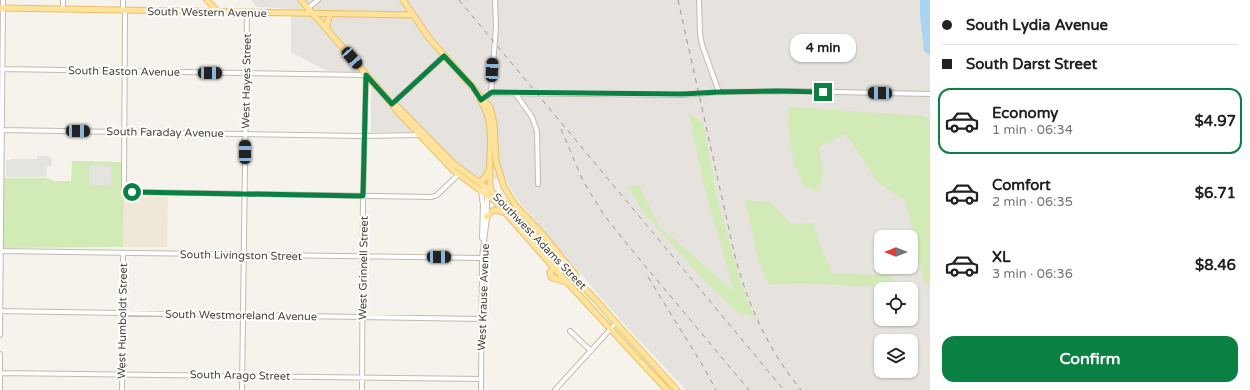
<!DOCTYPE html>
<meta charset="utf-8">
<style>
body{margin:0;font-family:"Varela Round",sans-serif;background:#f2f2f2;color:#202124;height:100vh;display:flex;flex-direction:column;font-size:15px;white-space:nowrap}
*{box-sizing:border-box;margin:0}
p{font-size:13px;color:#757577}
.icon{flex:none;width:22px;height:22px;fill:none;stroke:currentColor;stroke-width:2;stroke-linecap:round;stroke-linejoin:round}
.map{position:relative;flex:1;overflow:hidden}
.drawer{display:flex;flex-direction:column;background:#fff;width:320px}
.drawer>*{flex:none}
.guide{display:grid;align-content:center;height:88px;padding:0 12px;background:#fff}
.needle{width:26px;rotate:270deg}
.fabs{position:absolute;left:874px;top:230px;display:grid;gap:8px}
.fabs a{display:grid;place-items:center;width:44px;height:44px;border-radius:8px;background:#fff;box-shadow:0 1px 3px #0004;font-size:20px}
.end{position:absolute;width:18px;height:18px;margin:-9px;border:5px solid #0b8043;background:#fff;box-shadow:0 0 0 2px #fff}
.from{border-radius:50%}
.bubble{position:absolute;height:28px;border-radius:12px;background:#fff;box-shadow:0 1px 3px #0004;font-size:13px;font-weight:800;line-height:28px;text-align:center}
.car{position:absolute;width:12px;height:24px;margin:-12px -6px;border-radius:5px;box-shadow:0 0 3px 1px #0007;background:linear-gradient(#222 24%,#8ab4d8 0 40%,#222 0 76%,#8ab4d8 0 86%,#222 0)}
.guide b{display:flex;align-items:center;gap:14px;height:38px;font-size:15px}
.guide b+b{border-top:1px solid #e0e0e0}
.guide i{width:10px;height:10px;background:#202124}
ul{padding:0;list-style:none}
li{display:flex;align-items:center;gap:12px;height:66px;margin:0 8px 6px;padding:0 4px;border:2px solid transparent;border-radius:12px}
li div{flex:1}
li b{display:block;font-size:15px}
li em{font-style:normal;font-weight:800}
li.current{border-color:#0b8043}
li>.icon{width:36px;height:36px;stroke-width:1.5}
.cta{display:flex;gap:8px;margin-top:auto;padding:8px 12px}
.cta a{flex:1;height:46px;border-radius:12px;background:#0b8043;color:#fff;font-size:16px;font-weight:800;line-height:46px;text-align:center}
main{display:flex;flex:1;min-height:0}
.map>svg:first-child{display:block}
</style>
<main>
<div class="map">
<svg width="930" height="390" viewBox="0 0 930 390">
<rect width="100%" height="100%" fill="#f6f3ec"/>
<path fill="#e6e2dd" fill-rule="evenodd" d="M251,0H930V390H686L622,322L520,203L506,181L475,176L466,171L450,158L428,133L371,132V87L355,72L327,71L291,52V9L257,7ZM881,237H911V267H881ZM881,289H911V319H881ZM881,341H911V371H881Z"/>
<path fill="#efe8d6" d="M124,196L168,197L167,247H123Z"/>
<path fill="#d2eab5" d="M789,107L923,116L930,119V284H925L918,259L906,201L877,182L863,158L845,134L819,147L823,174L818,191L805,187L794,164L788,123Z
M689,113L703,123L717,198L741,284L754,316L739,313L706,282L645,214L628,187L639,186L659,226L717,277L734,291L705,190Z
M72,161L123,162V189L124,196L123,247L3,248L4,178H48L54,181H71Z
M745,200L771,203L790,224L813,223L822,250L833,274L888,275L899,284L878,287L800,283L769,285L759,262Z"/>
<path fill="#e5e3e0" d="M37,156H48L52,160L51,166H47L46,177H6V161L12,159H37Z
M89,165L112,166L111,185H89Z"/>
<path fill="#a9d4f2" d="M920,0H930V55L924,51L920,15Z"/>
<g fill="none" stroke-linecap="round" stroke-linejoin="round">
<g stroke="#c2bbae" stroke-width="6">
<path id="minor" d="M123,0V10
M699,0L700,33L702,45L719,92
M308,8L318,0
M63,9V0
M125,10L124,185V188L126,192L432,197L437,195L458,175
M2,69L366,75L363,196L362,390
M491,93L496,26L495,0
M515,93L532,117L537,131L538,184
M482,100L491,93L683,95L719,92L793,91L930,94
M392,104L444,56
M2,130L361,136L421,135
M481,191L483,205L482,238
M1,251L482,258
M0,311L481,319
M570,331L591,351
M0,335L3,0
M0,354V390
M0,373L481,379
M122,390L123,344V253
M242,390L247,13
M481,390L482,258L487,217V197L486,190L483,186
M555,390L616,323"/>
</g>
<g stroke="#e6c16a" stroke-width="7">
<path id="major" d="M207,0L218,12
M301,0L392,104L397,111L454,171L495,201L554,268L667,390
M403,0L429,38L490,107L494,123L496,161L504,187L516,206L545,237L576,275
M0,8L413,15
M328,30L327,25L330,14
M480,99C484,106 488,114 489,122C493,145 487,168 491,191
M395,105L400,109L454,164L491,191L514,212L566,269L597,301L616,323L677,390
M478,182L484,179L489,170
M487,217C493,208 495,209 505,213
M566,269L554,268L550,272L551,277L553,278L566,282"/>
</g>
<use href="#minor" stroke="#fff" stroke-width="4"/>
<use href="#major" stroke="#ffe39c" stroke-width="5"/>
<path stroke="#9a9a9a" stroke-width="1" stroke-dasharray="5 5" stroke-linecap="butt" d="M459,0L784,390
M678,0L734,252C746,301 768,350 801,390
M561,129L583,181L604,215L631,249L749,390
M648,277L703,366L716,390"/>
</g>
<g fill="none" stroke-linecap="round" stroke-linejoin="round">
<path stroke="#0b8043" stroke-width="5" d="M132,192L363,196L366,75L392,104L444,56L472,86L481,100L492,92L683,94L719,92L778,91L823,92"/>
</g>
<g text-anchor="middle" stroke-width="4" stroke-linejoin="round" paint-order="stroke">
<g font-size="11" fill="#4b4439" stroke="#fff">
<text transform="translate(207 12) rotate(1)" y="4">South Western Avenue</text>
<text transform="translate(124 71) rotate(1)" y="4">South Easton Avenue</text>
<text transform="translate(246 81) rotate(-89)" y="4">West Hayes Street</text>
<text transform="translate(165 132) rotate(1)" y="4">South Faraday Avenue</text>
<text transform="translate(540 241) rotate(46)" y="4">Southwest Adams Street</text>
<text transform="translate(241 255) rotate(1)" y="4">South Livingston Street</text>
<text transform="translate(363 268) rotate(-89)" y="4">West Grinnell Street</text>
<text transform="translate(483 297) rotate(-88)" y="4">West Krause Avenue</text>
<text transform="translate(241 315) rotate(1)" y="4">South Westmoreland Avenue</text>
<text transform="translate(122 321) rotate(-89)" y="4">West Humboldt Street</text>
<text transform="translate(240 375) rotate(1)" y="4">South Arago Street</text>
</g>
</g>
</svg>
<div class="fabs">
<a><svg class="needle" viewBox="-14 -14 28 28"><path d="M0-13l5 13h-10z" fill="#e53935"/><path d="M0 13l5-13h-10z" fill="#757577"/></svg></a>
<a><svg class="icon" aria-label="locate" viewBox="0 0 24 24"><circle cx="12" cy="12" r="6"/><path d="M12 2v4M12 18v4M2 12h4M18 12h4"/></svg></a>
<a><svg class="icon" aria-label="layers" viewBox="0 0 24 24"><path d="M12 4l9 5-9 5-9-5zM3 14l9 5 9-5"/></svg></a>
</div>
<i class="end from" style="left:132px;top:192px"></i>
<i class="end" style="left:823px;top:92px"></i>
<div class="bubble" style="left:790px;top:34px;width:66px">4 min</div>
<i class="car" style="left:352px;top:58px;rotate:139deg"></i>
<i class="car" style="left:492px;top:70px;rotate:3deg"></i>
<i class="car" style="left:210px;top:73px;rotate:91deg"></i>
<i class="car" style="left:880px;top:93px;rotate:271deg"></i>
<i class="car" style="left:78px;top:131px;rotate:91deg"></i>
<i class="car" style="left:245px;top:152px;rotate:0deg"></i>
<i class="car" style="left:439px;top:257px;rotate:91deg"></i>
</div>
<section class="drawer">
<div class="guide">
<b><i class="from"></i>South Lydia Avenue</b>
<b><i></i>South Darst Street</b>
</div>
<ul>
<li class="current"><svg class="icon" aria-label="car" viewBox="0 0 24 24"><path d="M5 17H2v-5l4-1 3-4h7l3 4 3 1v5h-3M9 17h6M6 11h13"/><circle cx="7" cy="17" r="2"/><circle cx="17" cy="17" r="2"/></svg><div><b>Economy</b><p>1 min · 06:34</p></div><em>$4.97</em></li>
<li><svg class="icon" aria-label="car" viewBox="0 0 24 24"><path d="M5 17H2v-5l4-1 3-4h7l3 4 3 1v5h-3M9 17h6M6 11h13"/><circle cx="7" cy="17" r="2"/><circle cx="17" cy="17" r="2"/></svg><div><b>Comfort</b><p>2 min · 06:35</p></div><em>$6.71</em></li>
<li><svg class="icon" aria-label="car" viewBox="0 0 24 24"><path d="M5 17H2v-5l4-1 3-4h7l3 4 3 1v5h-3M9 17h6M6 11h13"/><circle cx="7" cy="17" r="2"/><circle cx="17" cy="17" r="2"/></svg><div><b>XL</b><p>3 min · 06:36</p></div><em>$8.46</em></li>
</ul>
<div class="cta"><a>Confirm</a></div>
</section>
</main>
